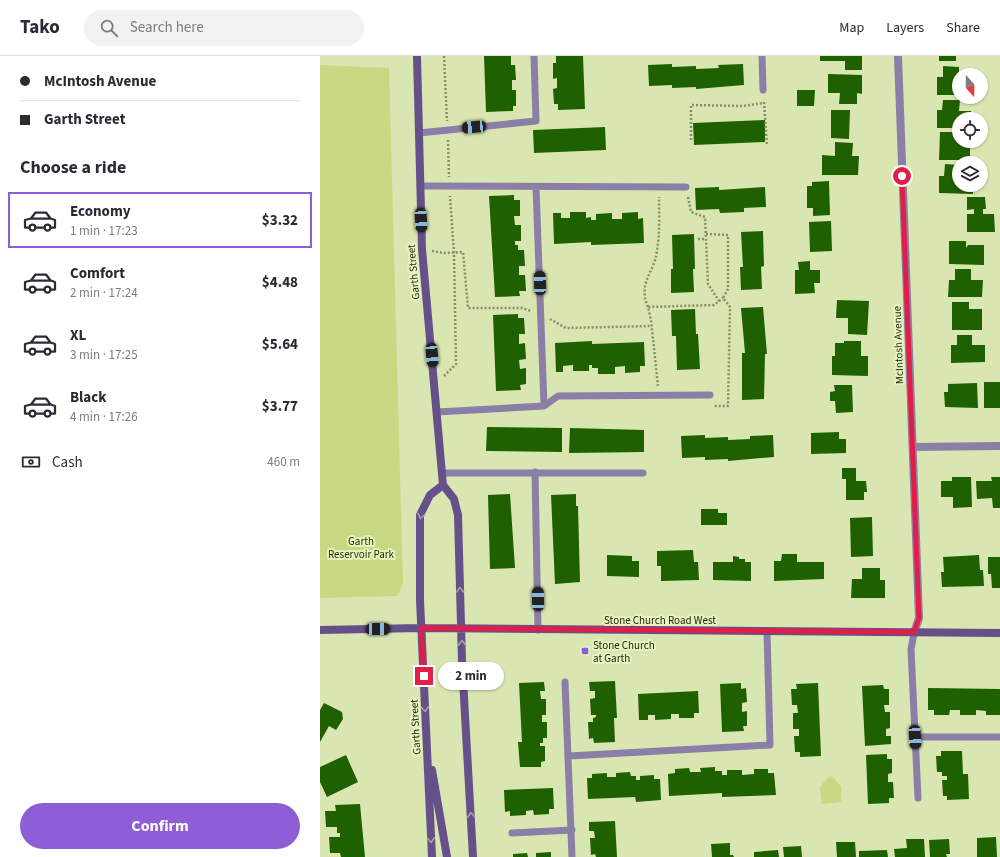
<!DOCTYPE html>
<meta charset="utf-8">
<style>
body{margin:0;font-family:"Source Sans 3",sans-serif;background:#f2f2f3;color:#2b2b33;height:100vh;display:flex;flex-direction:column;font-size:15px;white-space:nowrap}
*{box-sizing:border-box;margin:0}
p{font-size:13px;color:#7c7c81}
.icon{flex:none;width:22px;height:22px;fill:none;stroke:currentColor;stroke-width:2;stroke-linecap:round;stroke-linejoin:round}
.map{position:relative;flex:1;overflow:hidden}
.sheet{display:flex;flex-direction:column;background:#fff;width:320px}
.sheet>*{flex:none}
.guide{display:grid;align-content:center;height:88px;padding:0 20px;background:#fff}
.needle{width:26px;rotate:160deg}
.tools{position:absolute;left:632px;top:12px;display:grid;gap:8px}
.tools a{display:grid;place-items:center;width:36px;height:36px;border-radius:50%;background:#fff;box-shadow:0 1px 3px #0004;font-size:20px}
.end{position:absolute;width:18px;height:18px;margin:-9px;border:5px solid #e11d48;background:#fff;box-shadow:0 0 0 2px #fff}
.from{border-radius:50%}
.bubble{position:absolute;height:28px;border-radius:14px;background:#fff;box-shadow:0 1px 3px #0004;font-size:13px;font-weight:700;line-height:28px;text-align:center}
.car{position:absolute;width:12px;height:24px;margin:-12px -6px;border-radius:5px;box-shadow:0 0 3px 1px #0007;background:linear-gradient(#222 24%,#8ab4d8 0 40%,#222 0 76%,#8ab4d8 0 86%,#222 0)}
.guide b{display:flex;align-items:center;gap:14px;height:38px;font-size:15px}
.guide b+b{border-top:1px solid #e1e1e2}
.guide i{width:10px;height:10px;background:#2b2b33}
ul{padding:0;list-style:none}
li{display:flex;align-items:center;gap:12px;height:56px;margin:0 8px 6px;padding:0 12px;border:2px solid transparent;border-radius:0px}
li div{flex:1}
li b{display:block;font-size:15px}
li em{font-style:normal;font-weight:700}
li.on{border-color:#8e5ed7}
li>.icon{width:36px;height:36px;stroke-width:1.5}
h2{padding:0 20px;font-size:18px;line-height:48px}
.pay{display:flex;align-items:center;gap:10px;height:44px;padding:0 20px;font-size:15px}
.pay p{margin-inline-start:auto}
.cta{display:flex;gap:8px;margin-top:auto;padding:8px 20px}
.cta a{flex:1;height:46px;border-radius:24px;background:#8e5ed7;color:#fff;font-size:16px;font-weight:700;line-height:46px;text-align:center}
header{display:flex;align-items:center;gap:24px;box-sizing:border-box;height:56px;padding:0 20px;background:#fff;border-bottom:1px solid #e1e1e2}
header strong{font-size:19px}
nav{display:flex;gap:22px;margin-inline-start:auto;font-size:14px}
.search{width:280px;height:36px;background:#f2f2f3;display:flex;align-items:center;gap:10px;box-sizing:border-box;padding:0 14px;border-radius:22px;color:#7c7c81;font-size:15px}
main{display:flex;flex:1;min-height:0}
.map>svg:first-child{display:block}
</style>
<header>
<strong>Tako</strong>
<div class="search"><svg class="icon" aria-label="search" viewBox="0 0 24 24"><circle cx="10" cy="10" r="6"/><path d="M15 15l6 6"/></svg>Search here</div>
<nav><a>Map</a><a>Layers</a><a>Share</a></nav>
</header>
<main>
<section class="sheet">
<div class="guide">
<b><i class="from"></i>McIntosh Avenue</b>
<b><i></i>Garth Street</b>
</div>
<h2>Choose a ride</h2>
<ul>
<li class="on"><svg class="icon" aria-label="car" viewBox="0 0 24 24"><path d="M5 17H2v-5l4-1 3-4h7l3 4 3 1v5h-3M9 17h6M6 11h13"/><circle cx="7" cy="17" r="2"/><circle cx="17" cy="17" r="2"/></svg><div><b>Economy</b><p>1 min · 17:23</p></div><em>$3.32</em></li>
<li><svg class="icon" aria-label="car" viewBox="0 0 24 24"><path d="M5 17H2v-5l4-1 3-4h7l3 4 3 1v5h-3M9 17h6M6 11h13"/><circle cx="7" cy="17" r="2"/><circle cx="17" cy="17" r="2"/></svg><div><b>Comfort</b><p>2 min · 17:24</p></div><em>$4.48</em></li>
<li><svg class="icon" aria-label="car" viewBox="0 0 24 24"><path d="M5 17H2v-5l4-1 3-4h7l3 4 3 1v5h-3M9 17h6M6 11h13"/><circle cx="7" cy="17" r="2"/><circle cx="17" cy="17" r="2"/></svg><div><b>XL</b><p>3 min · 17:25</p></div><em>$5.64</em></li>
<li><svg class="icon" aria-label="car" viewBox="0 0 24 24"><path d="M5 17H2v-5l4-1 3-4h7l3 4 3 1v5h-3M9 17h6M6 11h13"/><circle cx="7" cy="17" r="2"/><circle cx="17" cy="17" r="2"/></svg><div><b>Black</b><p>4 min · 17:26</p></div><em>$3.77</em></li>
</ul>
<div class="pay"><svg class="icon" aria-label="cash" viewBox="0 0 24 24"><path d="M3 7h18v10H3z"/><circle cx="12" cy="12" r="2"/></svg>Cash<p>460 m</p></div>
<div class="cta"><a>Confirm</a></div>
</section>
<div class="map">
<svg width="680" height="801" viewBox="0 0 680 801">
<rect width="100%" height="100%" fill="#d9e6b2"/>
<path fill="#c7da83" d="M0,9L69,12L83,528L77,540L0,542Z
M512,720L521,730V746L502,748L500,731L508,721Z"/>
<path fill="#1f6001" d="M164,0H191V9H195L196,24H192V34H196V50H193V55L166,56Z
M236,0H263L265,53L238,54V48H234L233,33L237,32V22L233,23V7H236Z
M500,0H542V14H525V5H500Z
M619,0H636V5H619Z
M352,8V11L376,10V13L399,12L398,9L423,8L424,29L376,33V31L352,32V29L329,30L328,9Z
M623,10L639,11V39H617V21H623Z
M508,18L542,19V38L537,37V48H519L520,37H508Z
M477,34H495L494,50H477Z
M623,44H640L639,55H651V63H639V72H617V54H622Z
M511,54H530L529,83L511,82Z
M445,64V86L374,89L373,67Z
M285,71L286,94L214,97L213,74Z
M620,76H637L639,85H650V104H619Z
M515,86L533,87L532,100H539L538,119H502V99L515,100Z
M625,108L639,109V129H653V138L619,137V120H624Z
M509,125L510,159L493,160V152H487V130H492V126Z
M399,131V134L445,131L446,151L424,152V156L400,157L399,153L376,154L375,132Z
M194,139V144H200V160H194L195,169H201V185H195V189H198V194H204L205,210H199V219H205L206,235H199L200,240L175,241L169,140Z
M647,141H665L666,153H663V158H674L675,176H647V158H654V153L647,154Z
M250,156H266V162L271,161V164H276V158L292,157V163H302V157L318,156V163L323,162L324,187L271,189V186L234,188L233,157H241V162H250Z
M511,165L512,195L490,196L489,166Z
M443,175L444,210L441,211L442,233L421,234L420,211H423L421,176Z
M374,178L375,213H373L374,236L351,237V213H353L352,179Z
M629,185H646V192L648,189H664V209L629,208Z
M490,205V214H500V227H494L495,237L475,238V214H479L478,206Z
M635,213H651V224H663L662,241H628L629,224H635Z
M517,244L549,245L547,279L528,278V262H516Z
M632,246H649V253H662V274H632Z
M443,251L447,298H445L444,343L422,344V297H425L421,252Z
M375,253L376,278H378L380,313L357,314L356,280H352L351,254Z
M198,258V262H204L205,278H199V288L205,287L206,303L199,304L200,313L206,312V328L200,329L201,334L176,335L173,259Z
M637,279H652V289H665V306L631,307V289H637Z
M272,285V288L324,286L325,310H320V316L305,317V310L295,311V318H278V312H272V309H269V315H253V309L243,310V316H236L235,287Z
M524,285H541V300H548V320L512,319V300H515V287H524Z
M664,326H680V352H664Z
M657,327L658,352L625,351L624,336H628V328Z
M514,329H532L533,356L516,357L515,345H510V336L515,335Z
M167,371L242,372V396L166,395Z
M250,372L324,374V396L249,397Z
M519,376V383H526V397L491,398V377Z
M385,379V382L408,381V384L430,383V380L453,379L454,401L408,405V403L385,404V401L362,402L361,380Z
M522,412H536V425H546L547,436H544V444H526V423H522Z
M632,421H651L652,451L633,452V441H621V425H632Z
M671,421H680V452H673L672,442L657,443L656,425H672Z
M190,438L195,512L170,513L168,439Z
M256,438V450H258L260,526L235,528L231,439Z
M381,453H398V457H407V469H381Z
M552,461L553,500L531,501L530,462Z
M373,494L374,506H378L379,524L341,525V510H337V495Z
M462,498H477V506H504V523L454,525V505H461Z
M287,499L312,500V505H319V521L287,520Z
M659,499L660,514H663L664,530L622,531L621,516H624L623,501Z
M413,500L419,501V503H425V506H431V525L393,524V506H413Z
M668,501H680V532H672L671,518H668Z
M542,512H560V524H565V542H531L532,523H542Z
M295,625L297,662H294L295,686L274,687L273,682L269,683L268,666H273V662L276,661V659H271L270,643L275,642V635H270L269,626Z
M224,626L225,635H220L221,643H226V659H222V666H227V682H223V687H220V690H225V705L221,706V711H200L198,686H202L199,627Z
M421,627V633L426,632L427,646L422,647V656L427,655V670H423L424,675L402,676L400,628Z
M498,627L501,700L480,701V696H475L474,680H479V673H473V657H478L477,649H472L471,633H477L476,628Z
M563,629L564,633H569V649H564L565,656H570V672L566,673V680H571V688L545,690L542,630Z
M608,632L680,633V659H666V655L656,654V659H640V654H630L629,659H614V654H608Z
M378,635L379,657H374V662H359V658H351V663L335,664V659H328V664H319L318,638Z
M4,647L22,656L23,663L16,674L9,670L0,686V654Z
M621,695H642L643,718H648L649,743L627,744V740H623L622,724H627V720H622V716H617L616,700H621Z
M567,698V703H572V717L568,718V726H573L574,742H569V747L548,748L546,699Z
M26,699L38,726L7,741L0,726V711Z
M395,711V715H402V719H407V714H422V719L434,718V713H448V717H454L456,739L402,741V737L349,740L348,718L355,717V713L369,712L370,716H381L380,712Z
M310,716L311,720H316V724H320V720L334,719V723H340L341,744L316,746L315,741L268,743L267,722H272V718L287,717V721H296V717Z
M233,732L234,753H229V758L214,759L213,754L206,755V759L190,760V755L185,756L184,734Z
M40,748L45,801H21L20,797H10L9,781H20V777H17V771H6L5,755H16L15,749Z
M295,765L297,801H276L275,798L271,799L270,782H275L274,775H269V766Z
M676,781L677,801H657V782Z
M586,783H604L605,801H575L574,793L587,792Z
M629,783L630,798H626L627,801H610L609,784Z
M516,786H535L536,801H517Z
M410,787V799H413L414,801H392L391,788Z
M481,790L482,801H464L463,791Z
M458,794L459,801H434V796Z
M567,794L568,801H539V795Z
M231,796V801H216V797Z
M207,797L208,801H193V798Z"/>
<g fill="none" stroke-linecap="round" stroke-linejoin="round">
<path stroke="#868f69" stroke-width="2.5" stroke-dasharray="2 2" stroke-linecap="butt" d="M124,0L127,65
M444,46L447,89
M128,84L129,121
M371,84V49L422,50L444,47
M368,141L371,156L385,161L388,228L399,245
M386,178L408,179V233L403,242L410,251L408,350H393
M378,183H386
M112,195L124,197L143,196L148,252H202L211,255
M328,251C317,226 335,217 337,194C340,177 339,158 339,141
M230,263L246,272L332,270
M124,320L136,308L134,197L130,140
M338,330L331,264L328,251L394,249L403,242"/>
<path stroke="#8c7fa7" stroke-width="7" d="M442,0L443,34
M99,77L216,65L214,0
M100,130L366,131
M216,131L224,350
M117,356L224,350L238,340L390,339
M215,416L218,574
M122,417H323
M594,577L591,593L598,742
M245,626L252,801
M595,681H680
M249,700L450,689L447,575
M192,777L252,774"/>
<path stroke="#8c7fa7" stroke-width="8" d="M578,0L599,562L594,577
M593,391L680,390"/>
<path stroke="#65508a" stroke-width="8" d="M97,0L102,193L123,429L134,443L138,459L142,606L153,801
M0,574L101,572L680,577
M112,714L127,801
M112,801L100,544V459L110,439L123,429"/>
</g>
<defs><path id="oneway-chevron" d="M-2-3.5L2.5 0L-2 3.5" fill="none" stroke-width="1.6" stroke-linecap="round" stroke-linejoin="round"/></defs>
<g stroke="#a6a2a4">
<use href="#oneway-chevron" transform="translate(101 460) rotate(104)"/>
<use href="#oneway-chevron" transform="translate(140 534) rotate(-92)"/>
<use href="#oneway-chevron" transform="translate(142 587) rotate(-91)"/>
<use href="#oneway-chevron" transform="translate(105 653) rotate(87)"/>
<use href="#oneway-chevron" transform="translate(151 759) rotate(-93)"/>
<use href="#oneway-chevron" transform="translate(111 784) rotate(87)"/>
</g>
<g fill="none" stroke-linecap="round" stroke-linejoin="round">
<path stroke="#e11d48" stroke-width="5" d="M104,620L101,572L594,576L599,562L582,120"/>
</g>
<rect fill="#8e5ed7" stroke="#e6f4bf" stroke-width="1.5" x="261" y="591" width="8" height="8" rx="2"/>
<g text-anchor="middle" stroke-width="4" stroke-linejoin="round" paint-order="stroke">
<g font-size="11" fill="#1d210e" stroke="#e6f4bf">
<text transform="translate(93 216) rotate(-95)" y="4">Garth Street</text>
<text transform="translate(578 289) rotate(-92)" y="4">McIntosh Avenue</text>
<text x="340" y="568">Stone Church Road West</text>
<text transform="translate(95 671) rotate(-93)" y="4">Garth Street</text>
</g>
<g font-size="11" fill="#262e00" stroke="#e6f4bf">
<text x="41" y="489">Garth<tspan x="41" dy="13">Reservoir Park</tspan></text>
</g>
<g font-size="11" fill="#1d210e" stroke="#e6f4bf" text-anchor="start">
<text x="273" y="593">Stone Church<tspan x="273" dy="13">at Garth</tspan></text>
</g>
</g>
</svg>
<div class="tools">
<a><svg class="needle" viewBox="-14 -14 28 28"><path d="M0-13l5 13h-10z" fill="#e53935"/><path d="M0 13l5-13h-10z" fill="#7c7c81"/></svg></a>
<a><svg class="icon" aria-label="locate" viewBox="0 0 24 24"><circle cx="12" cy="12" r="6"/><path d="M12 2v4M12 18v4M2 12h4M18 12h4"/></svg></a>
<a><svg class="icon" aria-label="layers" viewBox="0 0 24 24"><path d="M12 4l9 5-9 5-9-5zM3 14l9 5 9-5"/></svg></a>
</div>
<i class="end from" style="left:582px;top:120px"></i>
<i class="end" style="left:104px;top:620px"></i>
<div class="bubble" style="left:118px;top:606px;width:66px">2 min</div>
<i class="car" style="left:154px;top:71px;rotate:265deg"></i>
<i class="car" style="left:101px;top:164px;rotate:177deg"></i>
<i class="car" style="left:220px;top:227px;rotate:358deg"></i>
<i class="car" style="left:112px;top:299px;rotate:175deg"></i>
<i class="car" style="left:218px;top:543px;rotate:359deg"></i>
<i class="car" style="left:58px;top:573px;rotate:89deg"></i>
<i class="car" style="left:595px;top:681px;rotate:177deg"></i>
</div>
</main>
